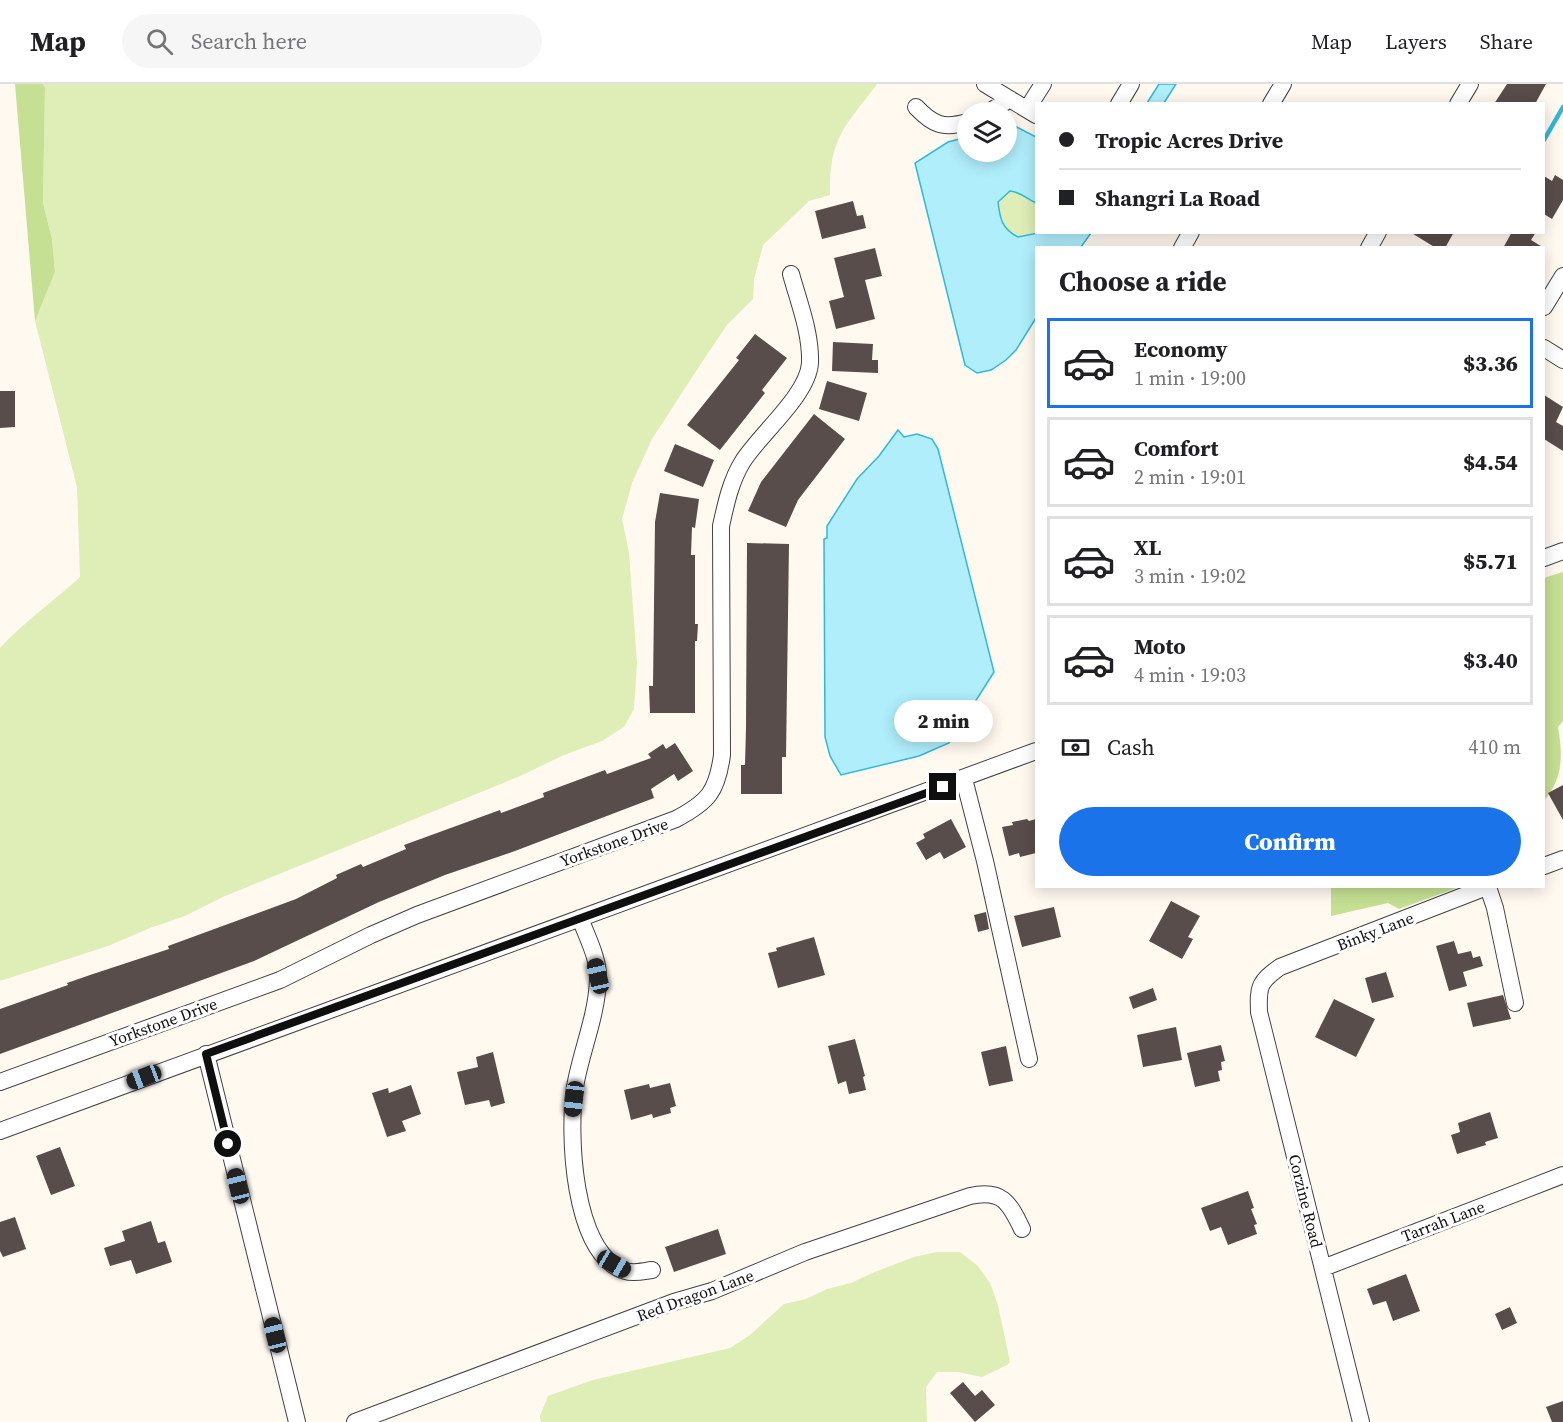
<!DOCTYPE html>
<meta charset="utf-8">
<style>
body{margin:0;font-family:"Source Serif 4",serif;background:#f6f6f6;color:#202124;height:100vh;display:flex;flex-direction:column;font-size:22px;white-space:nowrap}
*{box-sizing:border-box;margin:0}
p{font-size:20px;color:#757577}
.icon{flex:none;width:33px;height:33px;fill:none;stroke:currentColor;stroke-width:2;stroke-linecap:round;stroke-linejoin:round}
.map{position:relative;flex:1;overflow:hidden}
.side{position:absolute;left:1035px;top:162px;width:510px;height:642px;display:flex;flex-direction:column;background:#fff;border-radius:0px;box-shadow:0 3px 15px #0003}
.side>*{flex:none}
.banner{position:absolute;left:1035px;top:18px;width:510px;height:132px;border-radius:0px;box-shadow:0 3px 15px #0003;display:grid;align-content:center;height:132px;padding:0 24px;background:#fff}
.buttons{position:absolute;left:957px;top:18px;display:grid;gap:12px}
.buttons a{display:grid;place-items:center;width:60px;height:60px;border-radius:50%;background:#fff;box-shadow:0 3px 15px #0003;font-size:30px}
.end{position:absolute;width:27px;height:27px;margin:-14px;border:8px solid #0f0f0f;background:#fff;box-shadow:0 0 0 3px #fff}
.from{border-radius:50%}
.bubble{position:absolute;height:42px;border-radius:21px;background:#fff;box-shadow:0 3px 15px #0003;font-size:20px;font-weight:800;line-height:42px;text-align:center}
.car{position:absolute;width:18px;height:36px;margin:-18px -9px;border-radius:8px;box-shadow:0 0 4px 2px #0007;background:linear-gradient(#222 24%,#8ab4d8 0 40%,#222 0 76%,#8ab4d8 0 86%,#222 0)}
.banner b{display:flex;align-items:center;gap:21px;height:57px;font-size:22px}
.banner b+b{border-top:2px solid #e0e0e0}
.banner i{width:15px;height:15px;background:#202124}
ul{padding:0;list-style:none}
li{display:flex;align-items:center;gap:18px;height:90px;margin:0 12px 9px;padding:0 12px;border:3px solid #e0e0e0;border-radius:0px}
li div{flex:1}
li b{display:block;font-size:22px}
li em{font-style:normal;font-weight:800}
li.active{border-color:#1a73e8}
li>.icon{width:54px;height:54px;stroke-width:1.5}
h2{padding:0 24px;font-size:27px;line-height:72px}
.pay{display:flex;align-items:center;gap:15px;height:66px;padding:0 24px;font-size:22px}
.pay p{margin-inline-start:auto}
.cta{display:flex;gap:12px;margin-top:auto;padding:12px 24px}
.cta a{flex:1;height:69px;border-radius:36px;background:#1a73e8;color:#fff;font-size:24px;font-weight:800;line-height:69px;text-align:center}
header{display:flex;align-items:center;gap:36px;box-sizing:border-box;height:84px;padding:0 30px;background:#fff;border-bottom:2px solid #e0e0e0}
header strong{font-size:28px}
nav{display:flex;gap:33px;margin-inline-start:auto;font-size:21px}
.search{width:420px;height:54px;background:#f6f6f6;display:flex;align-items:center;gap:15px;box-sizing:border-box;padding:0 21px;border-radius:33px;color:#757577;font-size:22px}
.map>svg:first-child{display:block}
</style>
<header>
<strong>Map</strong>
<div class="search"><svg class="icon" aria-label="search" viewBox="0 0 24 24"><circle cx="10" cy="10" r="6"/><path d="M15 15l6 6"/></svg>Search here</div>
<nav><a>Map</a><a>Layers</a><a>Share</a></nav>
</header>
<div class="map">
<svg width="1563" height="1338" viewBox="0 0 1563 1338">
<rect width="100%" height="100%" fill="#fff9f0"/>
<path fill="#deeeb6" d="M43,0H877C845,43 829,53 830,111L809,117L763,161L754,195L753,215L727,241L702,278L652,355L632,399L622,435L629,469L637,579L634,625L624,643L602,657L564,671L518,693L225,812L185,832L150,844L108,862L0,897V564C24,538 54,517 80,493L77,403L35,237L55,188L52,155L43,119L45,5Z
M1011,107C1021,109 1027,115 1036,119V148L1038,149L1018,153C1002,145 1000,135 998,118Z
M937,1168H960L978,1182L990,1199L998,1221L1010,1278L1007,1281L982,1293L958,1288H937L926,1303L927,1338H541L540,1332L548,1312L593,1296L730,1264L750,1251L784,1220L806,1215L827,1205L851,1199L872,1189L914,1173Z"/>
<path fill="#c5e093" d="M15,0H43L45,4L43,119L52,155L55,188L35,237Z
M1563,488V637L1558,643C1563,672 1563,694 1544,717V494Z
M1331,803V802L1459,803L1399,825L1388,819L1331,832Z"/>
<path fill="#b0eefc" stroke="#30b8d9" stroke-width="1.5" d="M1159,0H1176L1164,19H1147Z
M1009,39L1036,53V119C1027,115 1021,108 1010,107L998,118C1000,135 1002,145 1018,153L1038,149H1091L1081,163L1036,164V234L1016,266L1006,276L991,286L977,289L965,281L915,79L948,58L967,53L968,68H1006L1007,40Z
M898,346L904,353L917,350L932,355L938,365L994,588L949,659L919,672L841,691L830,672L825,653L824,455L827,454V442L857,395L879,372Z"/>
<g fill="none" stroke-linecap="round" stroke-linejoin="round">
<path stroke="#30b8d9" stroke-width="4.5" d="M1544,56L1563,23"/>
</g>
<path fill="#584d4a" d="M1507,0H1546L1535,20H1494Z
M1555,91L1563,96V116L1552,135L1544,130V92L1552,97Z
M853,117L857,132L863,131L866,144L822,155L815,127Z
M1410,148H1454L1445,164H1436Z
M1512,148H1536L1531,156L1544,164H1503Z
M875,164L882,192L865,196L875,235L836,245L829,217L844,213L834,174Z
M755,250L787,274L762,306L765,309L720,366L687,341L739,276L736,274Z
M833,258L873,260L872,276H878V289L832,287Z
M827,297L867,309L859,337L819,325Z
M0,307H15V343L0,344Z
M1544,311L1563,323L1556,338L1563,342V367L1544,355Z
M814,330L845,355L798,416L786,443L748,427L761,398Z
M675,360L714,376L703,403L664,387Z
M660,409L699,415L695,444L692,443L691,471H695V540H698L697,557H695V629H650L649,602H653L655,438Z
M747,459L789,460L786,673H782V710H741V681H745L746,644Z
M675,659L693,687L678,697L674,690L651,705L654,714L515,767L445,791L379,818L254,877L0,970V925L68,901L67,899L93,890L169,865L168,862L296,815L337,794L336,791L361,780L363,783L406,765L404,761L500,726L501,729L544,713L543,709L605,686L607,690L651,674L648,670L663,660L666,665Z
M1563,701V736L1548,709Z
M951,735L966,763L944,775L940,768L926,776L916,759L925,754L923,750Z
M1027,735L1029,737L1036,735V769L1020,773L1019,769L1009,772L1002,743L1013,741L1012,738Z
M1171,817L1200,832L1188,853L1193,855L1182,875L1149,857Z
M1054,823L1061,853L1022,863L1014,832Z
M986,828L989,845L978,848L974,831Z
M814,853L825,891L778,904L768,869L777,867L776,864Z
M1454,857L1458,870L1471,867L1473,874L1480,872L1483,882L1463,888L1467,902L1449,907L1436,862Z
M1386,888L1394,913L1372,919L1365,894Z
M1153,904L1157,916L1133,925L1129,913Z
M1503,911L1511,935L1473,943L1467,919Z
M1334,915L1375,935L1356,973L1315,953Z
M1176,943L1182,976L1143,983L1137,951Z
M855,955L865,992L863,993L866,1006L849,1010L846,997L838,1000L828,962Z
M1221,961L1225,977L1221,978L1222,986L1218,987L1220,997L1195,1003L1187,969Z
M1006,962L1013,997L989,1002L981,968Z
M493,968L505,1019L491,1023L489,1016L465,1021L457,988L478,983L476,973Z
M670,999L676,1022L670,1024L671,1029L653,1034L652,1030L631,1036L624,1006L649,1000L650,1004Z
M411,1001L421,1030L402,1037L406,1047L387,1053L372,1009L388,1004L389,1009Z
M1490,1028L1498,1054L1485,1058L1486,1061L1457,1070L1451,1051L1460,1048L1458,1039Z
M60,1063L75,1102L51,1111L36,1072Z
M1248,1107L1254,1124L1251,1125L1257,1140L1254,1141L1257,1150L1228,1161L1221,1143L1210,1147L1201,1124Z
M15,1133L26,1165L3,1173L0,1167V1138Z
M151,1137L158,1159L165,1157L172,1178L136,1190L131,1176L110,1182L104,1164L125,1157L122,1147Z
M718,1145L726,1170L674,1188L665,1163Z
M1406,1190L1420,1227L1393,1237L1386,1217L1373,1221L1367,1205Z
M1510,1223L1517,1239L1502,1246L1495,1230Z
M963,1298L975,1312L982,1306L995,1321L975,1338L950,1309Z
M1563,1317V1338H1552L1546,1323Z"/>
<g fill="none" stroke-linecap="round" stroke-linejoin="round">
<g stroke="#424242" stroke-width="18">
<path id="minor" d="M985,0L1036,31
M1119,20L1131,0
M1271,20L1283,0
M1458,20L1470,0
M916,23C933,41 943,45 968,38
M1027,25L1043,0
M989,28L1010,15
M1182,164L1191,148
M1369,164L1378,148
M1544,223L1563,192
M1544,264L1563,276
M1544,474L1563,467
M964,695L985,777L1029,975
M1544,782L1563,775
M1488,803L1495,824L1515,919
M580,834C587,853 599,875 598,895C597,932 581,967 575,1003C568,1047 572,1170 625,1187C634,1190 644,1187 652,1186
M206,970L297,1338
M0,998L280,896L371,851L417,831L676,735C708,718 717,708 722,671L721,442C726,419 731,396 743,377C760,350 808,311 810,279C811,249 799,219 791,190
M0,1047C345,918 692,796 1036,667
M1323,1184L1563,1091
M355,1338L674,1218L712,1207L805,1168L970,1112C1002,1105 1009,1118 1022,1145
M1361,1338L1259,928C1258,902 1259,898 1280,883L1489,802"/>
</g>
<use href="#minor" stroke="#fff" stroke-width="16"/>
</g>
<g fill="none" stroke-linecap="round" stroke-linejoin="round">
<path stroke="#0f0f0f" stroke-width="8" d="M228,1060L206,970L943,703"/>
</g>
<g text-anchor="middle" stroke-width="6" stroke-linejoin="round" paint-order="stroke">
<g font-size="16" fill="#0f0f0f" stroke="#fff">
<text transform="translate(614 758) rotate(-20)" y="6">Yorkstone Drive</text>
<text transform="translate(1375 847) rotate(-21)" y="6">Binky Lane</text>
<text transform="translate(163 938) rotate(-20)" y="6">Yorkstone Drive</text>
<text transform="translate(1306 1117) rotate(76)" y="6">Corzine Road</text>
<text transform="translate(1443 1137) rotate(-21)" y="6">Tarrah Lane</text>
<text transform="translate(695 1211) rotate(-20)" y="6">Red Dragon Lane</text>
</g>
</g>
</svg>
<div class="buttons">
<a><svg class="icon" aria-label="layers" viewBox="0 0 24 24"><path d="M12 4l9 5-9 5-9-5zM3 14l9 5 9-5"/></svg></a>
</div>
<i class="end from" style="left:228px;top:1060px"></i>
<i class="end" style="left:943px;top:703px"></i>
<div class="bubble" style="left:894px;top:616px;width:99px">2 min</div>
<i class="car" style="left:598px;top:892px;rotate:347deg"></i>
<i class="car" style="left:144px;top:993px;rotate:249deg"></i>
<i class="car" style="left:574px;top:1015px;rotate:187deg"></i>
<i class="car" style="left:238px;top:1102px;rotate:346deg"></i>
<i class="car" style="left:614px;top:1180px;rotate:120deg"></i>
<i class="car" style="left:275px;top:1251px;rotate:346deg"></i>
<div class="banner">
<b><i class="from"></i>Tropic Acres Drive</b>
<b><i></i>Shangri La Road</b>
</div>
<section class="side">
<h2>Choose a ride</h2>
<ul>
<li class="active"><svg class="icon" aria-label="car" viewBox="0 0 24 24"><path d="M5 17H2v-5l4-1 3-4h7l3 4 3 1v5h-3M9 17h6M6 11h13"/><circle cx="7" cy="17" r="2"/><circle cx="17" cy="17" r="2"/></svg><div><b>Economy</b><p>1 min · 19:00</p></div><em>$3.36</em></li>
<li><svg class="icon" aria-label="car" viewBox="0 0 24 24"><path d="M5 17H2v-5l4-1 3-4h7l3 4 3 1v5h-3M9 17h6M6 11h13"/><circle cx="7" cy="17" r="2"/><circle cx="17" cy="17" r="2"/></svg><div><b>Comfort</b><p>2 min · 19:01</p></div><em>$4.54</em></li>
<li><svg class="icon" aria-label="car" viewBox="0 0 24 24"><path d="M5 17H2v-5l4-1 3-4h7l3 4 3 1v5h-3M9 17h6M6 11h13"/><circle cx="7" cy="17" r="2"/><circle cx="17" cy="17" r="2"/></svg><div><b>XL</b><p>3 min · 19:02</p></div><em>$5.71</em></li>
<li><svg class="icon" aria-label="car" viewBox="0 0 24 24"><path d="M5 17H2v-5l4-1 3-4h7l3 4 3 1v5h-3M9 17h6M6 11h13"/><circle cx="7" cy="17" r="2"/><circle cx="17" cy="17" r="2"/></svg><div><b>Moto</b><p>4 min · 19:03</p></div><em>$3.40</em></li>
</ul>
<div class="pay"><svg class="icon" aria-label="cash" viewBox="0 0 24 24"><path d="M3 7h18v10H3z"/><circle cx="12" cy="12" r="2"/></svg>Cash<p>410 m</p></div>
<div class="cta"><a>Confirm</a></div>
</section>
</div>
